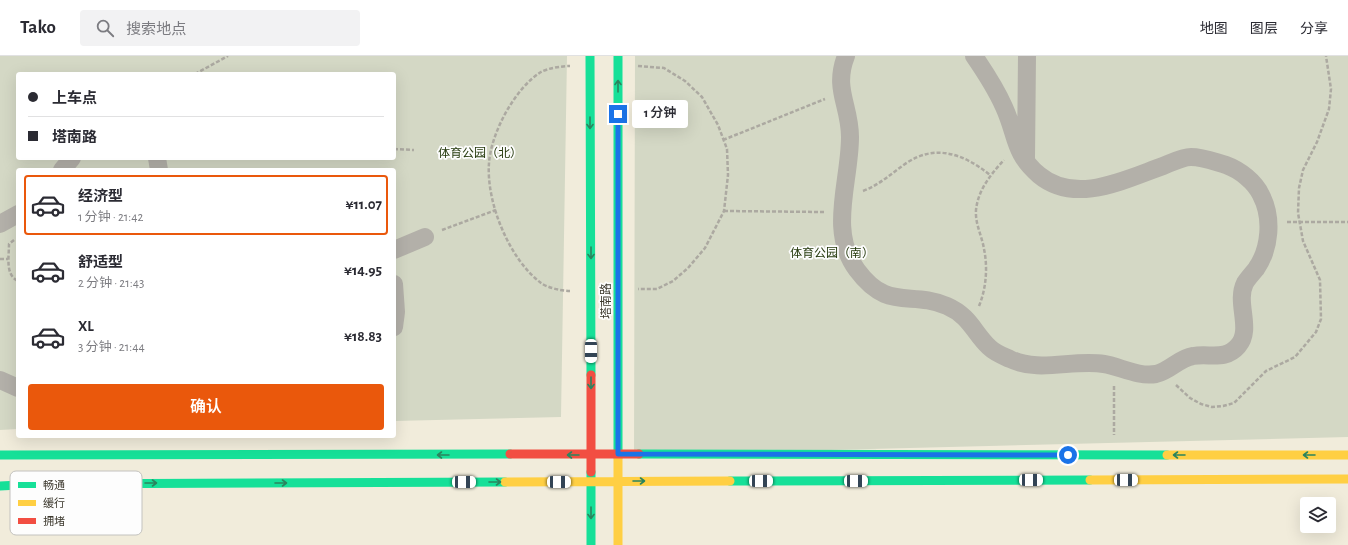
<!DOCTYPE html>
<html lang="zh">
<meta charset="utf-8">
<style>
body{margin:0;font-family:"Alegreya Sans","Noto Sans SC",sans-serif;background:#f2f2f3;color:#2b2b33;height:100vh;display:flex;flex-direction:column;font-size:15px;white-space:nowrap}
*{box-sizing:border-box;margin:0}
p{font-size:13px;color:#7c7c81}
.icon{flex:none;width:22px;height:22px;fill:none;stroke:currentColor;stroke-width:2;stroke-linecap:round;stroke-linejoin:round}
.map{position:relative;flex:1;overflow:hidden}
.panel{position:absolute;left:16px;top:112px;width:380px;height:270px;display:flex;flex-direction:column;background:#fff;border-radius:4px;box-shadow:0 4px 16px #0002}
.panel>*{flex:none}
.guide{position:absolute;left:16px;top:16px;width:380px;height:88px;border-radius:4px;box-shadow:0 4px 16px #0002;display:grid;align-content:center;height:88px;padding:0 12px;background:#fff}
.buttons{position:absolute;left:1300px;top:441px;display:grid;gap:8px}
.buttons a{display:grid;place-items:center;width:36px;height:36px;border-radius:4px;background:#fff;box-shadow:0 4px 16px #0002;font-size:20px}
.end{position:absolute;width:18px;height:18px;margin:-9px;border:5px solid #1a73e8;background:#fff;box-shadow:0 0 0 2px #fff}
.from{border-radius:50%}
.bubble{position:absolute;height:28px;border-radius:4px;background:#fff;box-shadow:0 4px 16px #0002;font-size:13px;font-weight:600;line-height:28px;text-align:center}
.car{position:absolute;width:12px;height:24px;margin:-12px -6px;border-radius:5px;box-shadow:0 0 3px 1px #0007;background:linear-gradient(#fff 24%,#345 0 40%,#fff 0 76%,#345 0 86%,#fff 0)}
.guide b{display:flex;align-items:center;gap:14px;height:38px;font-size:15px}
.guide b+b{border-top:1px solid #e1e1e2}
.guide i{width:10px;height:10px;background:#2b2b33}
ul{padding:7px 0 0;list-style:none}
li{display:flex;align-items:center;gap:12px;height:60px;margin:0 8px 6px;padding:0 4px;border:2px solid transparent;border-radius:4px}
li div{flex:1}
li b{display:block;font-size:15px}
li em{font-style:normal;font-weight:600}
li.active{border-color:#ea580c}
li>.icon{width:36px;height:36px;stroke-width:1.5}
.action{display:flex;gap:8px;margin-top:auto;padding:8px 12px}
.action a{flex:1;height:46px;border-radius:4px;background:#ea580c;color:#fff;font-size:16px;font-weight:600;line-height:46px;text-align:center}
header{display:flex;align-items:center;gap:24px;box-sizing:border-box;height:56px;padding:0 20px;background:#fff;border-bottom:1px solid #e1e1e2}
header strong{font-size:19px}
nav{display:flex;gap:22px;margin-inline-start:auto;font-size:14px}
.search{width:280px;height:36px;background:#f2f2f3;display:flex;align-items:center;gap:10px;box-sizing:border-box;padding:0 14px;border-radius:4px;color:#7c7c81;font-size:15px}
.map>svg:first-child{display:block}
</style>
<header>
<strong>Tako</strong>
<div class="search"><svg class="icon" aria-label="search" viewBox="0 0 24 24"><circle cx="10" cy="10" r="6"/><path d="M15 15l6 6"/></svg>搜索地点</div>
<nav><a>地图</a><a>图层</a><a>分享</a></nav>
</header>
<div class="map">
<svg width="1348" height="489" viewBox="0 0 1348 489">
<rect width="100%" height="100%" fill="#f1ecdb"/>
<path fill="#d4d8c5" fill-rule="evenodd" d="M0,0H567L561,361L394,365V114H18V373L0,374ZM18,18H394V102H18Z
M635,0H1348V381L634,399Z"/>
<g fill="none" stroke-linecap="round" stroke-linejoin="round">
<path stroke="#aca9a1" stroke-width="2.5" stroke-dasharray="4 2" stroke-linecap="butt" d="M638,10L664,12L685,25L702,41L718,69L727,93L728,119L724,155L705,192L688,212L673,225L657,233H638
M195,18L228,0
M723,84L825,43
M394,93L414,94
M863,135C879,129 891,118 905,108C935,87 964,98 990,119
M724,155L824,156
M1287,166H1348
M442,174L496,154
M14,184L9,188C9,201 5,219 18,225
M0,203H8
M570,235C562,235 548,232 541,227C509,203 486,146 489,107C491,77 515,32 541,16C548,12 563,10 570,10
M979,250C986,233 988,212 984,193C982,180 975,168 976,154C978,134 991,118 1004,104
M1176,329L1190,342L1201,348L1212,351L1223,350L1234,347L1266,315L1295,301L1316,276L1321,263L1320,224L1303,185L1298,157L1299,132L1303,114L1317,86L1329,53L1331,33L1326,0
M1114,330V379"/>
<path stroke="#b3b0a9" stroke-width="18" d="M846,0C833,33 850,49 850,81C850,126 828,175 857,214C888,256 910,234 947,250C970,260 974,277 989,291C995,297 1003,300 1010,303C1039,317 1073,303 1104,308C1121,311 1138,321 1156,318C1170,315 1179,302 1193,300C1210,297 1225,305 1238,290C1253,273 1235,247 1245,227C1248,222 1252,218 1256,213C1270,193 1273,162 1261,139C1255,126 1240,114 1226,109C1215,106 1203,101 1191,101C1182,101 1171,107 1163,110C1124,124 1075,149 1039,119C1013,97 1017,79 1004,51C996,33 985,16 974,0
M157,102L159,114
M1026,102L1027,0
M62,114L72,102
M0,168L18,158
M394,194L425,181
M394,228L396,256L394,271
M0,324L18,332"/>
<path stroke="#16e098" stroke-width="9" d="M590,0L591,319
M618,0V401
M639,398L1167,399
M0,399L510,398
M591,416V489
M730,425L1090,424
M0,430L38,428L505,426"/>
<path stroke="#ffcf43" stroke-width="9" d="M1167,399H1348
M618,401V489
M1090,424L1348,423
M505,426L730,425"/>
<path stroke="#f24e42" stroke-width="9" d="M591,319V416
M510,398H639"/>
</g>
<defs><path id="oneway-shaft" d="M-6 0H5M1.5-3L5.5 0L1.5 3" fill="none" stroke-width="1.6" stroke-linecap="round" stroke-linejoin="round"/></defs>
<g stroke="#2b845e">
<use href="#oneway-shaft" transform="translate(618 30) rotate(-90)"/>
<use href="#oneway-shaft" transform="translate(590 67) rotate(90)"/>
<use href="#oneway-shaft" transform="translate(591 197) rotate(90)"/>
<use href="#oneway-shaft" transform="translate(591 327) rotate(90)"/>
<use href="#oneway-shaft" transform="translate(443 399) rotate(-180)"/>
<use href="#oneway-shaft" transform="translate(573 399) rotate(-180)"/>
<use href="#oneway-shaft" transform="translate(1179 399) rotate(-180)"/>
<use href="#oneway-shaft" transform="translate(1309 399) rotate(-180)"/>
<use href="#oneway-shaft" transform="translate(639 425)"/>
<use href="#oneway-shaft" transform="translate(495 426)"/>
<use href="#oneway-shaft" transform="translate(151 427)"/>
<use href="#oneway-shaft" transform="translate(281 427)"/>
<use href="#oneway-shaft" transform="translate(591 457) rotate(90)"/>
</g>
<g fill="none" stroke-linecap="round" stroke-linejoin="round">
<path stroke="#1a73e8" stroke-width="5" d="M618,58V398L1068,399"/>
</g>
<g text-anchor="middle" stroke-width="3.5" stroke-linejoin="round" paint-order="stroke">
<g font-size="12" fill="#1f3406" stroke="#fdfdfd">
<text x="480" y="101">体育公园（北）</text>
<text x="832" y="201">体育公园（南）</text>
</g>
<g font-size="12" fill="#3d392e" stroke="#fdfdfd">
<text transform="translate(606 245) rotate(-90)" y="4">塔南路</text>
</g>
</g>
<rect x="10" y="415" width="132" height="64" rx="6" fill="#fdfdfd" stroke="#c3c2bf" stroke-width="1"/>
<rect x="18" y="426" width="18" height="6" fill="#16e098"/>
<rect x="18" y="444" width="18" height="6" fill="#ffcf43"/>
<rect x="18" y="462" width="18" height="6" fill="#f24e42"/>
<g font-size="11" fill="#3d392e">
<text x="43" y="433">畅通</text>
<text x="43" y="451">缓行</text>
<text x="43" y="469">拥堵</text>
</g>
</svg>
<div class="buttons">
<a><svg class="icon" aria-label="layers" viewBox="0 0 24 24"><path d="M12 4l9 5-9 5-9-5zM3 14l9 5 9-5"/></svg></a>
</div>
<i class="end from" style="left:1068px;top:399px"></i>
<i class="end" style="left:618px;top:58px"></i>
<div class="bubble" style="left:632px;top:44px;width:56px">1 分钟</div>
<i class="car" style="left:591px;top:295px;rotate:180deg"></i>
<i class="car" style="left:1031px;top:424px;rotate:90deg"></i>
<i class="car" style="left:1126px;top:424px;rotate:90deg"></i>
<i class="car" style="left:761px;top:425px;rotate:90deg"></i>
<i class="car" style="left:856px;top:425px;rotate:90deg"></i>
<i class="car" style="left:464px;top:426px;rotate:90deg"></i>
<i class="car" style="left:559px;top:426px;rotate:90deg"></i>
<div class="guide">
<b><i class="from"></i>上车点</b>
<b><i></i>塔南路</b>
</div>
<section class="panel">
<ul>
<li class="active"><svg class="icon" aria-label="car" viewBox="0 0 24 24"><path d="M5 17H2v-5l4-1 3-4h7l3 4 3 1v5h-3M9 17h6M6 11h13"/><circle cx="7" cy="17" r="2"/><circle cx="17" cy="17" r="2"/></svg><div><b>经济型</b><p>1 分钟 · 21:42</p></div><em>¥11.07</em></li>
<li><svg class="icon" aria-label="car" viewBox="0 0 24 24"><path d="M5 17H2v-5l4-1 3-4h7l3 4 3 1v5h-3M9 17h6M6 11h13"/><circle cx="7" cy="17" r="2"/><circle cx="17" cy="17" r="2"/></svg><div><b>舒适型</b><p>2 分钟 · 21:43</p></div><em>¥14.95</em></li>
<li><svg class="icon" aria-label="car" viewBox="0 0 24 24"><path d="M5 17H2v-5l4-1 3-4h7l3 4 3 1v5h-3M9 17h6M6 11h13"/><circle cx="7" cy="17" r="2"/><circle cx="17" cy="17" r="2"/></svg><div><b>XL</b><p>3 分钟 · 21:44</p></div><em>¥18.83</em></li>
</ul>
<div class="action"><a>确认</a></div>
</section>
</div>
